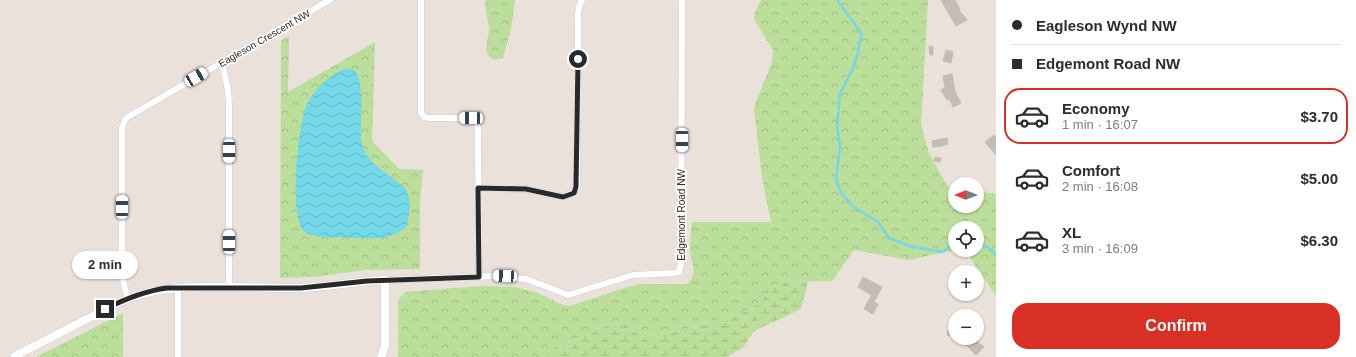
<!DOCTYPE html>
<meta charset="utf-8">
<style>
body{margin:0;font-family:Helvetica,sans-serif;background:#f2f2f3;color:#2b2b33;height:100vh;display:flex;flex-direction:column;font-size:15px;white-space:nowrap}
*{box-sizing:border-box;margin:0}
p{font-size:13px;color:#7c7c81}
.icon{flex:none;width:22px;height:22px;fill:none;stroke:currentColor;stroke-width:2;stroke-linecap:round;stroke-linejoin:round}
.map{position:relative;flex:1;overflow:hidden}
.sheet{display:flex;flex-direction:column;background:#fff;width:360px}
.sheet>*{flex:none}
.top-card{display:grid;align-content:center;height:88px;padding:0 16px;background:#fff}
.needle{width:26px;rotate:270deg}
.tools{position:absolute;left:948px;top:177px;display:grid;gap:8px}
.tools a{display:grid;place-items:center;width:36px;height:36px;border-radius:50%;background:#fff;box-shadow:0 1px 3px #0004;font-size:20px}
.end{position:absolute;width:18px;height:18px;margin:-9px;border:5px solid #292929;background:#fff;box-shadow:0 0 0 2px #fff}
.from{border-radius:50%}
.bubble{position:absolute;height:28px;border-radius:14px;background:#fff;box-shadow:0 1px 3px #0004;font-size:13px;font-weight:700;line-height:28px;text-align:center}
.car{position:absolute;width:12px;height:24px;margin:-12px -6px;border-radius:5px;box-shadow:0 0 3px 1px #0007;background:linear-gradient(#fff 24%,#345 0 40%,#fff 0 76%,#345 0 86%,#fff 0)}
.top-card b{display:flex;align-items:center;gap:14px;height:38px;font-size:15px}
.top-card b+b{border-top:1px solid #e1e1e2}
.top-card i{width:10px;height:10px;background:#2b2b33}
ul{padding:0;list-style:none}
li{display:flex;align-items:center;gap:12px;height:56px;margin:0 8px 6px;padding:0 8px;border:2px solid transparent;border-radius:16px}
li div{flex:1}
li b{display:block;font-size:15px}
li em{font-style:normal;font-weight:700}
li.selected{border-color:#d93025}
li>.icon{width:36px;height:36px;stroke-width:1.5}
.cta{display:flex;gap:8px;margin-top:auto;padding:8px 16px}
.cta a{flex:1;height:46px;border-radius:16px;background:#d93025;color:#fff;font-size:16px;font-weight:700;line-height:46px;text-align:center}
main{display:flex;flex:1;min-height:0}
.map>svg:first-child{display:block}
</style>
<main>
<div class="map">
<svg width="996" height="357" viewBox="0 0 996 357">
<defs>
<pattern id="forest-crowns" width="20" height="18" patternUnits="userSpaceOnUse"><rect width="20" height="18" fill="#bbde9a"/><path d="M2 6a3 3 0 1 1 6 0M12 15a3 3 0 1 1 6 0" fill="none" stroke="#a1be85"/></pattern>
<pattern id="wetland-marsh" width="20" height="14" patternUnits="userSpaceOnUse"><rect width="20" height="14" fill="#bbde9a"/><path d="M1 5h8M5 5V1M11 12h8M15 12V8" fill="none" stroke="#a1be85"/></pattern>
<pattern id="water-waves" width="16" height="10" patternUnits="userSpaceOnUse"><rect width="16" height="10" fill="#73d8e7"/><path d="M0 5q4-4 8 0t8 0" fill="none" stroke="#64b9c6"/></pattern>
</defs>
<rect width="100%" height="100%" fill="#eae1db"/>
<path fill="url(#forest-crowns)" d="M486,0H515L511,29L503,58L494,60L488,56L486,49L489,29L485,4Z
M761,0H928L921,125L929,153L947,186L955,188V206H977V191L996,194V296L965,250H977V228H955L956,250L908,260L854,250L832,281L780,282L752,309L707,325L642,337L620,320L554,348L551,357H398V300L405,292L480,286L515,287L538,293L563,305L570,306L627,287L641,284H687C699,273 691,264 690,251C690,241 691,231 692,222H771L762,178L754,107L772,62L773,50L754,19L755,12Z
M289,36L288,92L375,42L372,141L399,169L423,170L420,202V269L365,270L313,277L280,278L281,41Z
M123,313V357H36Z"/>
<path fill="url(#wetland-marsh)" d="M780,282H808L801,309L754,331L743,348L726,357H551L554,348L620,320L642,337L707,325L752,309Z"/>
<path fill="url(#water-waves)" d="M344,69C347,69 350,69 353,70C367,77 358,129 362,144C366,162 384,171 397,181C400,184 405,187 406,190C412,200 409,215 407,226C392,240 376,238 356,238C344,237 315,239 305,232C288,219 298,123 307,104C314,90 329,75 344,69Z"/>
<g fill="none" stroke-linecap="round" stroke-linejoin="round">
<path stroke="#73d8e7" stroke-width="2.5" d="M837,0L862,34L859,44L858,53L853,68L840,94L837,125L840,147L836,180L841,193L854,207L878,222L889,238L909,246L942,252L955,243
M977,244C984,244 993,250 996,256"/>
</g>
<path fill="#c3bdb7" stroke="#c5bdb5" d="M941,0H955L960,9L959,10L967,20L956,26Z
M929,46L933,47V55H930Z
M946,50L953,52L951,63L943,61Z
M952,74L955,91L961,103L953,107L949,99L947,100L941,90L945,87L943,76Z
M994,135L996,138V155L985,142Z
M947,138L948,144L939,147V146L933,147L932,141Z
M935,157L941,158L940,162L934,161Z
M863,277L882,287L874,302L878,304L873,314L864,309L872,294L871,295L858,287Z
M950,323L955,324V337L947,335Z
M959,338H977L975,340L984,347L976,355Z"/>
<g fill="none" stroke-linecap="round" stroke-linejoin="round">
<g stroke="#c9cfda" stroke-width="7">
<path id="minor" d="M421,0V112L424,117L429,118H471L475,120L478,128L479,277
M222,62L228,90L229,105V287
M478,188L526,189L563,197L573,193L577,187V179L578,14L579,7L582,0
M385,280L497,276L526,279L568,295L633,275L674,273L679,272L681,264L682,0
M128,298L124,285L122,270V128L126,118L330,0
M178,357V288"/>
</g>
<g stroke="#c9cfda" stroke-width="9">
<path id="tertiary" d="M15,356L118,303C149,288 181,287 215,287C244,287 272,288 300,288C329,287 356,281 385,280V346L381,357"/>
</g>
<use href="#minor" stroke="#fff" stroke-width="6"/>
<use href="#tertiary" stroke="#fff" stroke-width="8"/>
</g>
<g fill="none" stroke-linecap="round" stroke-linejoin="round">
<path stroke="#292929" stroke-width="5" d="M105,309C125,299 144,291 167,288H301L367,281L479,277L478,188L526,189L563,197L574,193L576,187L578,59"/>
</g>
<g text-anchor="middle" stroke-width="3.5" stroke-linejoin="round" paint-order="stroke">
<g font-size="10" fill="#292929" stroke="#fff">
<text transform="translate(264 38) rotate(-30)" y="4">Eagleson Crescent NW</text>
<text transform="translate(681 215) rotate(-90)" y="4">Edgemont Road NW</text>
</g>
</g>
</svg>
<div class="tools">
<a><svg class="needle" viewBox="-14 -14 28 28"><path d="M0-13l5 13h-10z" fill="#e53935"/><path d="M0 13l5-13h-10z" fill="#7c7c81"/></svg></a>
<a><svg class="icon" aria-label="locate" viewBox="0 0 24 24"><circle cx="12" cy="12" r="6"/><path d="M12 2v4M12 18v4M2 12h4M18 12h4"/></svg></a>
<a>+</a>
<a>−</a>
</div>
<i class="end from" style="left:578px;top:59px"></i>
<i class="end" style="left:105px;top:309px"></i>
<div class="bubble" style="left:72px;top:251px;width:66px">2 min</div>
<i class="car" style="left:196px;top:77px;rotate:60deg"></i>
<i class="car" style="left:471px;top:118px;rotate:271deg"></i>
<i class="car" style="left:682px;top:140px;rotate:180deg"></i>
<i class="car" style="left:229px;top:151px;rotate:180deg"></i>
<i class="car" style="left:122px;top:207px;rotate:0deg"></i>
<i class="car" style="left:229px;top:242px;rotate:0deg"></i>
<i class="car" style="left:505px;top:276px;rotate:273deg"></i>
</div>
<section class="sheet">
<div class="top-card">
<b><i class="from"></i>Eagleson Wynd NW</b>
<b><i></i>Edgemont Road NW</b>
</div>
<ul>
<li class="selected"><svg class="icon" aria-label="car" viewBox="0 0 24 24"><path d="M5 17H2v-5l4-1 3-4h7l3 4 3 1v5h-3M9 17h6M6 11h13"/><circle cx="7" cy="17" r="2"/><circle cx="17" cy="17" r="2"/></svg><div><b>Economy</b><p>1 min · 16:07</p></div><em>$3.70</em></li>
<li><svg class="icon" aria-label="car" viewBox="0 0 24 24"><path d="M5 17H2v-5l4-1 3-4h7l3 4 3 1v5h-3M9 17h6M6 11h13"/><circle cx="7" cy="17" r="2"/><circle cx="17" cy="17" r="2"/></svg><div><b>Comfort</b><p>2 min · 16:08</p></div><em>$5.00</em></li>
<li><svg class="icon" aria-label="car" viewBox="0 0 24 24"><path d="M5 17H2v-5l4-1 3-4h7l3 4 3 1v5h-3M9 17h6M6 11h13"/><circle cx="7" cy="17" r="2"/><circle cx="17" cy="17" r="2"/></svg><div><b>XL</b><p>3 min · 16:09</p></div><em>$6.30</em></li>
</ul>
<div class="cta"><a>Confirm</a></div>
</section>
</main>
